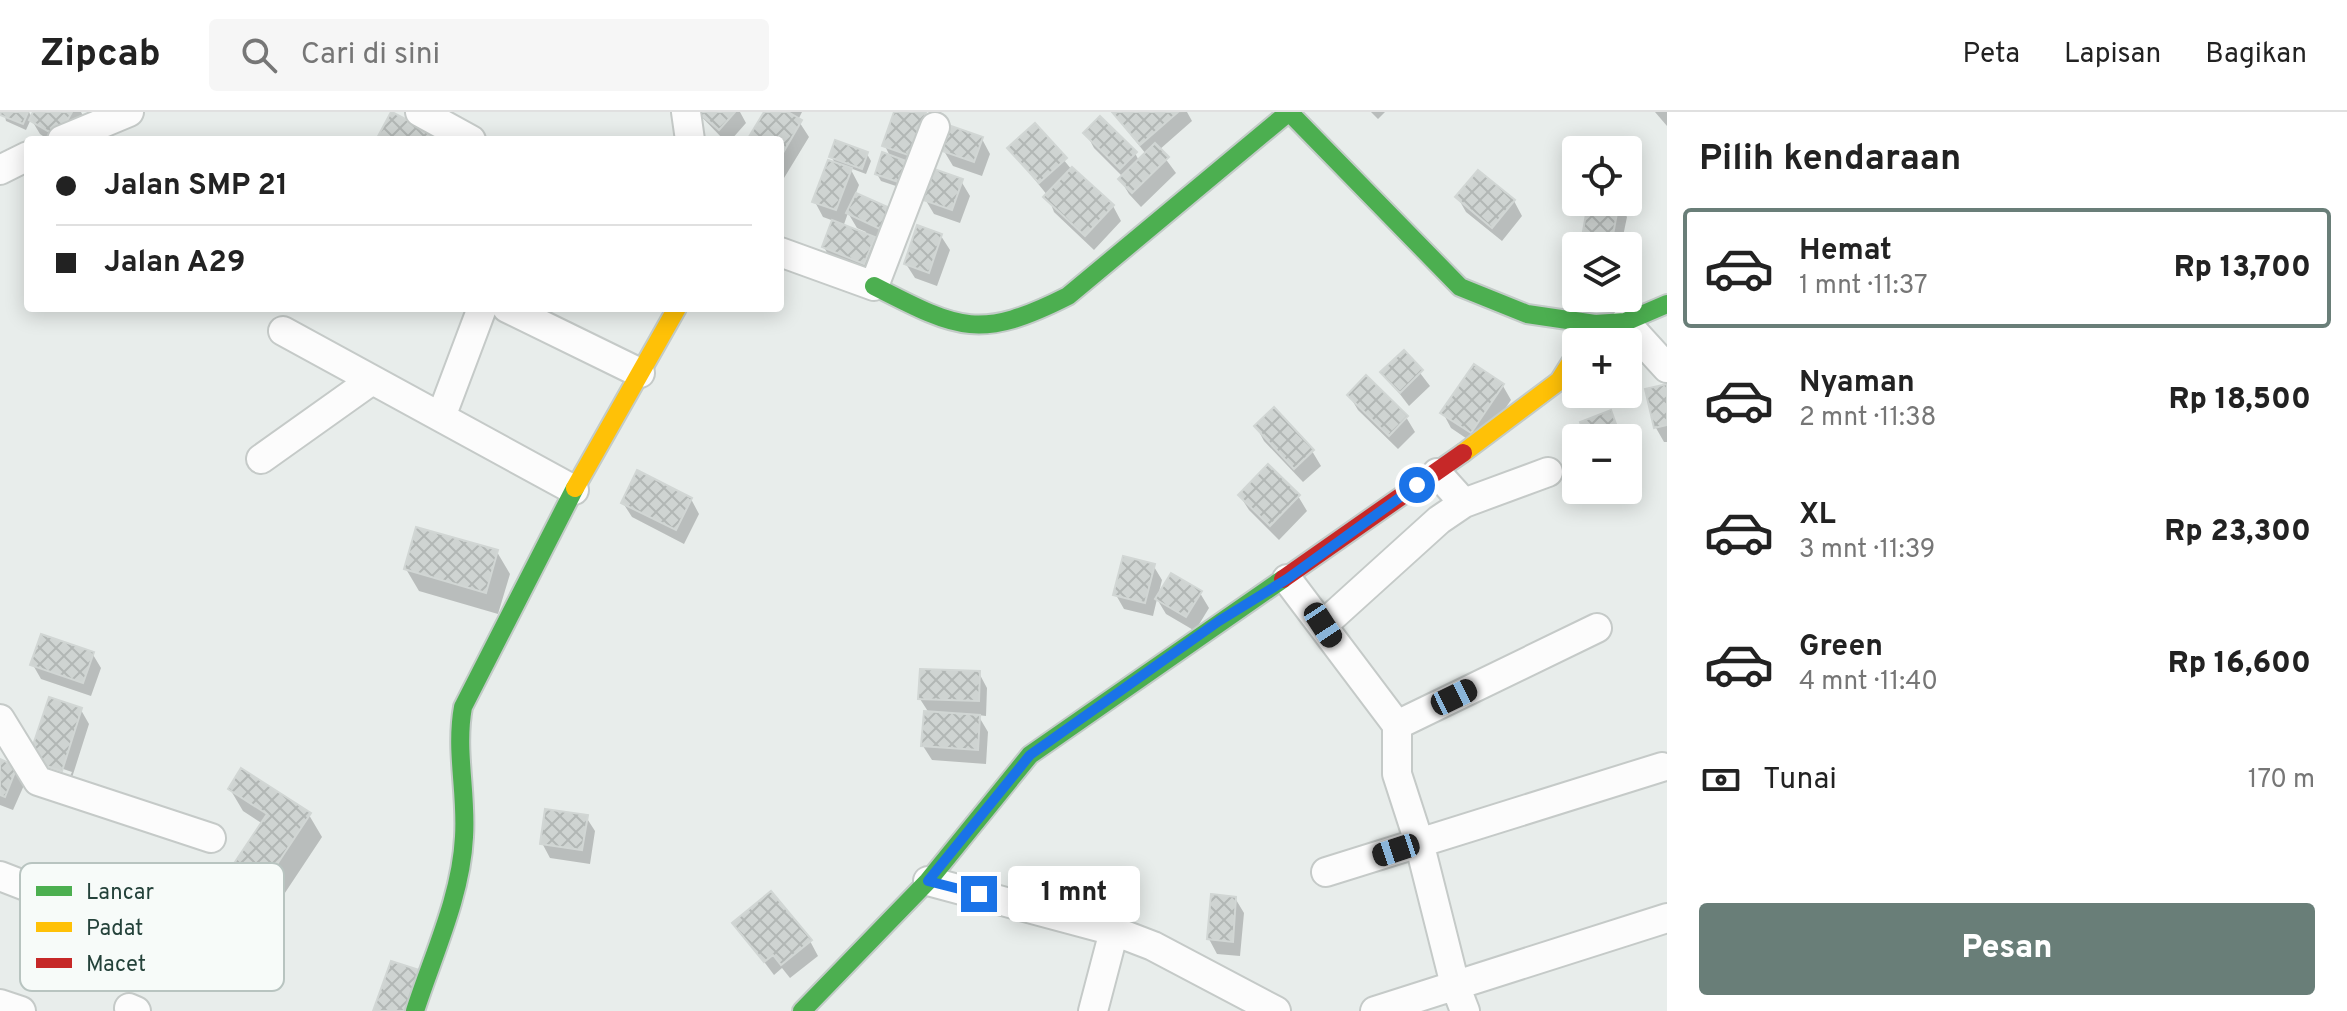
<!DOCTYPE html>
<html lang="id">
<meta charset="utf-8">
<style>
body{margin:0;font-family:Overpass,sans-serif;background:#f6f6f6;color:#222;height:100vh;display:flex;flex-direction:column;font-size:30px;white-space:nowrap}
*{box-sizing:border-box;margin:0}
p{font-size:26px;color:#767676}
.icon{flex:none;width:44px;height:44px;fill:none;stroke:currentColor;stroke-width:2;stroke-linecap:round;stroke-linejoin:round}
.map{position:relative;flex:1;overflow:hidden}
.details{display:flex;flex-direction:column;background:#fff;width:680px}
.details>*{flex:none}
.top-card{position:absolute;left:24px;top:24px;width:760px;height:176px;border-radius:8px;box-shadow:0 4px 20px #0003;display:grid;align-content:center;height:176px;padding:0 32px;background:#fff}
.buttons{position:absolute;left:1562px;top:24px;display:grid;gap:16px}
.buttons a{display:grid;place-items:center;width:80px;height:80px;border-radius:8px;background:#fff;box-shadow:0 4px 20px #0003;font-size:40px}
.end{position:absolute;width:36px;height:36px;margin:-18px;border:10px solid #1a73e8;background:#fff;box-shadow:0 0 0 4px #fff}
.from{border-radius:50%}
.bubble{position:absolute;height:56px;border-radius:8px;background:#fff;box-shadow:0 4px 20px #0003;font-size:26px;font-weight:800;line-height:56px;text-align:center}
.car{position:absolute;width:24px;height:48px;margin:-24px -12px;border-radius:10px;box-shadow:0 0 6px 2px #0007;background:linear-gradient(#222 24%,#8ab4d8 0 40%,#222 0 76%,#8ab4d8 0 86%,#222 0)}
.top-card b{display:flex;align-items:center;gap:28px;height:76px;font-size:30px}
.top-card b+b{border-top:2px solid #e0e0e0}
.top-card i{width:20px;height:20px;background:#222}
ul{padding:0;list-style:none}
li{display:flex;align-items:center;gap:24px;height:120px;margin:0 16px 12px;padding:0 16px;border:4px solid transparent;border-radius:8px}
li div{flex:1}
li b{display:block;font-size:30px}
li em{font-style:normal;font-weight:800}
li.current{border-color:#697e78}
li>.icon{width:72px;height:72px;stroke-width:1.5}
h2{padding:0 32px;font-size:36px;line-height:96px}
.pay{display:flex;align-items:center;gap:20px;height:88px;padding:0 32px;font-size:30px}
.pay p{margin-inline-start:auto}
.button{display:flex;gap:16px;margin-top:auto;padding:16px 32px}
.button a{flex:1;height:92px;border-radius:8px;background:#697e78;color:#fff;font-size:32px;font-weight:800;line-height:92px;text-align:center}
header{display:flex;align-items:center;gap:48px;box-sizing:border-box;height:112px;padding:0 40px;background:#fff;border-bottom:2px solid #e0e0e0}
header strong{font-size:38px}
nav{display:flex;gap:44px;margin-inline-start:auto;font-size:28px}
.search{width:560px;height:72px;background:#f6f6f6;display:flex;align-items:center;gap:20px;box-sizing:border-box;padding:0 28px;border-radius:8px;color:#767676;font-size:30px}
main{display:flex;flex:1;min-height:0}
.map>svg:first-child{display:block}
</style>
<header>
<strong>Zipcab</strong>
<div class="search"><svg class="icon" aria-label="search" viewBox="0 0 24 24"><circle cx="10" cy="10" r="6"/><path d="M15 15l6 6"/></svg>Cari di sini</div>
<nav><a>Peta</a><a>Lapisan</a><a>Bagikan</a></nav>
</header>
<main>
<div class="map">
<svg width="1667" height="899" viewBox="0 0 1667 899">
<defs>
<pattern id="building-cross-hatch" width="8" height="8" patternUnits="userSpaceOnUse" patternTransform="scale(2)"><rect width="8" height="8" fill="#cfd4d2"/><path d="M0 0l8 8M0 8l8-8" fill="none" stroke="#b2b7b5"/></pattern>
</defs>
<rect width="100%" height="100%" fill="#e8edeb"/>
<path fill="#0003" fill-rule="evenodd" d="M4,0H29L32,6L36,0H81L85,7L49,28L40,22L31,7L26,18L6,9Z
M697,0H740L746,11L731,28H724Z
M766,0H802L798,8L809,25L784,66L780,64V28H750Z
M896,0H925L934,15L905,77L881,69L877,62L891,46L885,34Z
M1187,0L1192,9L1159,38L1176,61L1141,95L1129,82L1120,67L1123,65L1094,36L1086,21L1135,41L1139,49L1146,42L1113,1Z
M1371,0H1385L1378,7Z
M1655,0H1667V14Z
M1035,13L1072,58L1113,94L1121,109L1094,138L1054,100L1048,84L1009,36Z
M982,27L990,42L982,64L953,54L944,39Z
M867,42L871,49L866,62L850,56L859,73L855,83L890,98V132L871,123L882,142L872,166L832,150L824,135L834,109L823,105L815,90L836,53L831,44ZM848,101L857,116L866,120L865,124L843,115Z
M961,69L970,84L960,111L934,102L925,87Z
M1458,86L1514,89L1522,104L1502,129L1466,100Z
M1590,90H1618L1627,105L1621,134H1585Z
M941,124L950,138L937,174L915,166L906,152Z
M1404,240L1430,274L1409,294L1383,260Z
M1503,274L1511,288L1479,335L1451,316L1443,301Z
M1667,274V330H1664L1656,316Z
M1349,283L1406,305L1415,320L1398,337L1358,298Z
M1256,314L1312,339L1321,354L1303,370L1264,329Z
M1628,342L1635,360L1628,363Z
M1240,384H1298L1307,399L1279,428L1249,398Z
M691,387L699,402L684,432L632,405L623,391Z
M497,440L510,462L498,502L419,479L406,457Z
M1153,453L1162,468L1158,484L1200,481L1209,496L1195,519L1166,502L1157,487L1153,504L1124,497L1116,483Z
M92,541L101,556L91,584L41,567L33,553Z
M979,561L987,576L986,604L978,603L988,620L986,652L932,648L923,634L929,601L920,587Z
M50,588L81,598L89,612L70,672L39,662L30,647ZM40,649L72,660L70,664L40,653Z
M0,649L16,656L25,671L13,698L0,693Z
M230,677L309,703L322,725L267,808L239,790L226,768L263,712L243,699Z
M586,705L595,719L590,752L550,746L542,731Z
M1235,786L1244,801L1240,844L1217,842L1209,827Z
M735,811L810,829L818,844L790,866L782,856L774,863Z"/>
<path fill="url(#building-cross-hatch)" stroke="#d1d6d4" stroke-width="2" d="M1,0H28L23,12L0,3Z
M33,0H72L58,25L29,8Z
M391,0H392L444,27L376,28Z
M698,0H735L719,18Z
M764,0H788L802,8L780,46V28H747Z
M894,0H926L911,44L882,34Z
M1112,0H1178L1140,33Z
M1100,4L1137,40L1120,57L1083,21Z
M1035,11L1067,46L1039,71L1007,36Z
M951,14L983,25L974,50L942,39Z
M835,28L868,40L862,57L829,45Z
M1155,31L1169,45L1132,81L1118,67Z
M882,40L909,50L901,71L875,62Z
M828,48L852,56L836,98L812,90Z
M1072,55L1114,93L1085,124L1043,85Z
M934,57L963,67L952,98L923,88Z
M1478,58L1515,88L1492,116L1455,85Z
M856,81L892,97L882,118L846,101Z
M1588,90H1619L1611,134L1581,131Z
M832,108L875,125L864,152L822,135Z
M917,113L942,122L929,161L904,152Z
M1404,238L1423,258L1400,281L1380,260Z
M1474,252L1504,272L1471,321L1440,301Z
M1366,263L1408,304L1389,324L1347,283Z
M1667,272V313L1654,316L1645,277Z
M1274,295L1314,338L1294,357L1254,314Z
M1611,298L1621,326H1585L1580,310Z
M1268,352L1300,383L1270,414L1238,383Z
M637,358L692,386L676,418L621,391Z
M416,415L498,438L486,481L404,457Z
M1123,444L1155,452L1145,491L1113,483Z
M1171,461L1202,479L1186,505L1155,487Z
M41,522L94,540L83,571L30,553Z
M920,557L980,559L979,589L918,587Z
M49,585L82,596L62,659L28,648Z
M924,599L980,603L978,638L921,634Z
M0,647L17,655L5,685L0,683Z
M241,656L311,701L254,787L223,768L267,702L228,677Z
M545,697L588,703L582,738L540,732Z
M771,779L812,828L781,853L773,843L764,850L732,811Z
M1211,782L1236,785L1233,830L1207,827Z
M391,849L422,859L408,899H373Z"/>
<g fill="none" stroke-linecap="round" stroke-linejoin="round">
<g stroke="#c5cac8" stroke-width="32">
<path id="street" d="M420,0L471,28
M686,0L690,28
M62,28L129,0
M0,58L28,44
M780,140L874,174L935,15
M507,196L640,261
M1625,210L1667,256
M283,219L574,378
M441,305L482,196
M261,347L372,268
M1464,391L1548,360
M1287,467L1397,613V662L1419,730L1455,873L1465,899
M1323,513L1439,408L1464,391L1437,361
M0,607L38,669L211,726
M1397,613L1597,516
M1326,760L1662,655
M0,764L142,819
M928,769L1114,819L1153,834L1276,899
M0,892L21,899
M129,896L136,899
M1093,899L1114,819
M1375,899L1667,806"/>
</g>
<g stroke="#c3cbc8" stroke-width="22">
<path id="fast" d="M1289,0L1460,175L1527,202L1595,212L1625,210L1667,192
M874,174C958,217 979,229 1068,184L1289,0
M415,899C433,843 461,785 464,725C467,681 455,639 463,595L575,376
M802,899L928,769L1030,643L1283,467"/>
</g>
<g stroke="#c3cbc8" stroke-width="22">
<path id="slow" d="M1463,341L1559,269L1576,242
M575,376L677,196"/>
</g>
<g stroke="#c3cbc8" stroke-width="22">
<path id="jam" d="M1283,467L1463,341"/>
</g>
<use href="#street" stroke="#fcfcfc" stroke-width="28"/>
<use href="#fast" stroke="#4caf50" stroke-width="18"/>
<use href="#slow" stroke="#ffc107" stroke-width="18"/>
<use href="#jam" stroke="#c62828" stroke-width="18"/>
</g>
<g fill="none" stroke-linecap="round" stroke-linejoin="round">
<path stroke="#1a73e8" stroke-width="10" d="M979,782L928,769L1030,643L1219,509L1287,467L1417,373"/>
</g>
<rect x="20" y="751" width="264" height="128" rx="12" fill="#f7fbf9" stroke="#b8c4c0" stroke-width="2"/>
<rect x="36" y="774" width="36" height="10" fill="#4caf50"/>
<rect x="36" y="810" width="36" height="10" fill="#ffc107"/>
<rect x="36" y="846" width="36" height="10" fill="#c62828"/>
<g font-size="22" fill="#24423a">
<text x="86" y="787">Lancar</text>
<text x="86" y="823">Padat</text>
<text x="86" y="859">Macet</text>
</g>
</svg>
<div class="buttons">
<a><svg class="icon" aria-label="locate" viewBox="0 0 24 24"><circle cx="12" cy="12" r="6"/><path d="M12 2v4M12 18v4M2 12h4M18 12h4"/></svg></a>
<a><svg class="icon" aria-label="layers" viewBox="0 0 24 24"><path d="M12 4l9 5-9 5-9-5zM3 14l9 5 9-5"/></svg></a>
<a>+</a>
<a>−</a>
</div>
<i class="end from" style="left:1417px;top:373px"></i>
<i class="end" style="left:979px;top:782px"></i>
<div class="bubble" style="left:1008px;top:754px;width:132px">1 mnt</div>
<i class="car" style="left:1323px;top:513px;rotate:147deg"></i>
<i class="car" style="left:1454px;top:585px;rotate:64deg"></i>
<i class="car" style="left:1396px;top:738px;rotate:252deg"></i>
<div class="top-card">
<b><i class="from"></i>Jalan SMP 21</b>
<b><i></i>Jalan A29</b>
</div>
</div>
<section class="details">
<h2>Pilih kendaraan</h2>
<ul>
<li class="current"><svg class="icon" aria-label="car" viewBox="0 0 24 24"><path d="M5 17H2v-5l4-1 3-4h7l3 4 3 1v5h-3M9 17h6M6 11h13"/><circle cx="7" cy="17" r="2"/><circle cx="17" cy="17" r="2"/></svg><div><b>Hemat</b><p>1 mnt · 11:37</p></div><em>Rp 13,700</em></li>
<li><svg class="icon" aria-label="car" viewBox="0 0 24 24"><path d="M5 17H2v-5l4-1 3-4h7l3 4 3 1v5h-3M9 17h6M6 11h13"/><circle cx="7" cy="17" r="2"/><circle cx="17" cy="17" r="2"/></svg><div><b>Nyaman</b><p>2 mnt · 11:38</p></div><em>Rp 18,500</em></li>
<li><svg class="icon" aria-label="car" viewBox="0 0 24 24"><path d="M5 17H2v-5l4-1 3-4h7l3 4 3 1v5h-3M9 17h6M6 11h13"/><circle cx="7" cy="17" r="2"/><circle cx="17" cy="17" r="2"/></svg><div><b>XL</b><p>3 mnt · 11:39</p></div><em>Rp 23,300</em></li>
<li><svg class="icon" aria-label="car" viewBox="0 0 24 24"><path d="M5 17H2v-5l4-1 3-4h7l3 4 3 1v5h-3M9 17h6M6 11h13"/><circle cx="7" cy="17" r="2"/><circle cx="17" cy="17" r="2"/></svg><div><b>Green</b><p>4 mnt · 11:40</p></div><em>Rp 16,600</em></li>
</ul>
<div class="pay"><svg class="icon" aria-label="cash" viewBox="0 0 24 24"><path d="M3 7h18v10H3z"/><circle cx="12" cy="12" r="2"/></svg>Tunai<p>170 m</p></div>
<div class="button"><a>Pesan</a></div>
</section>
</main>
